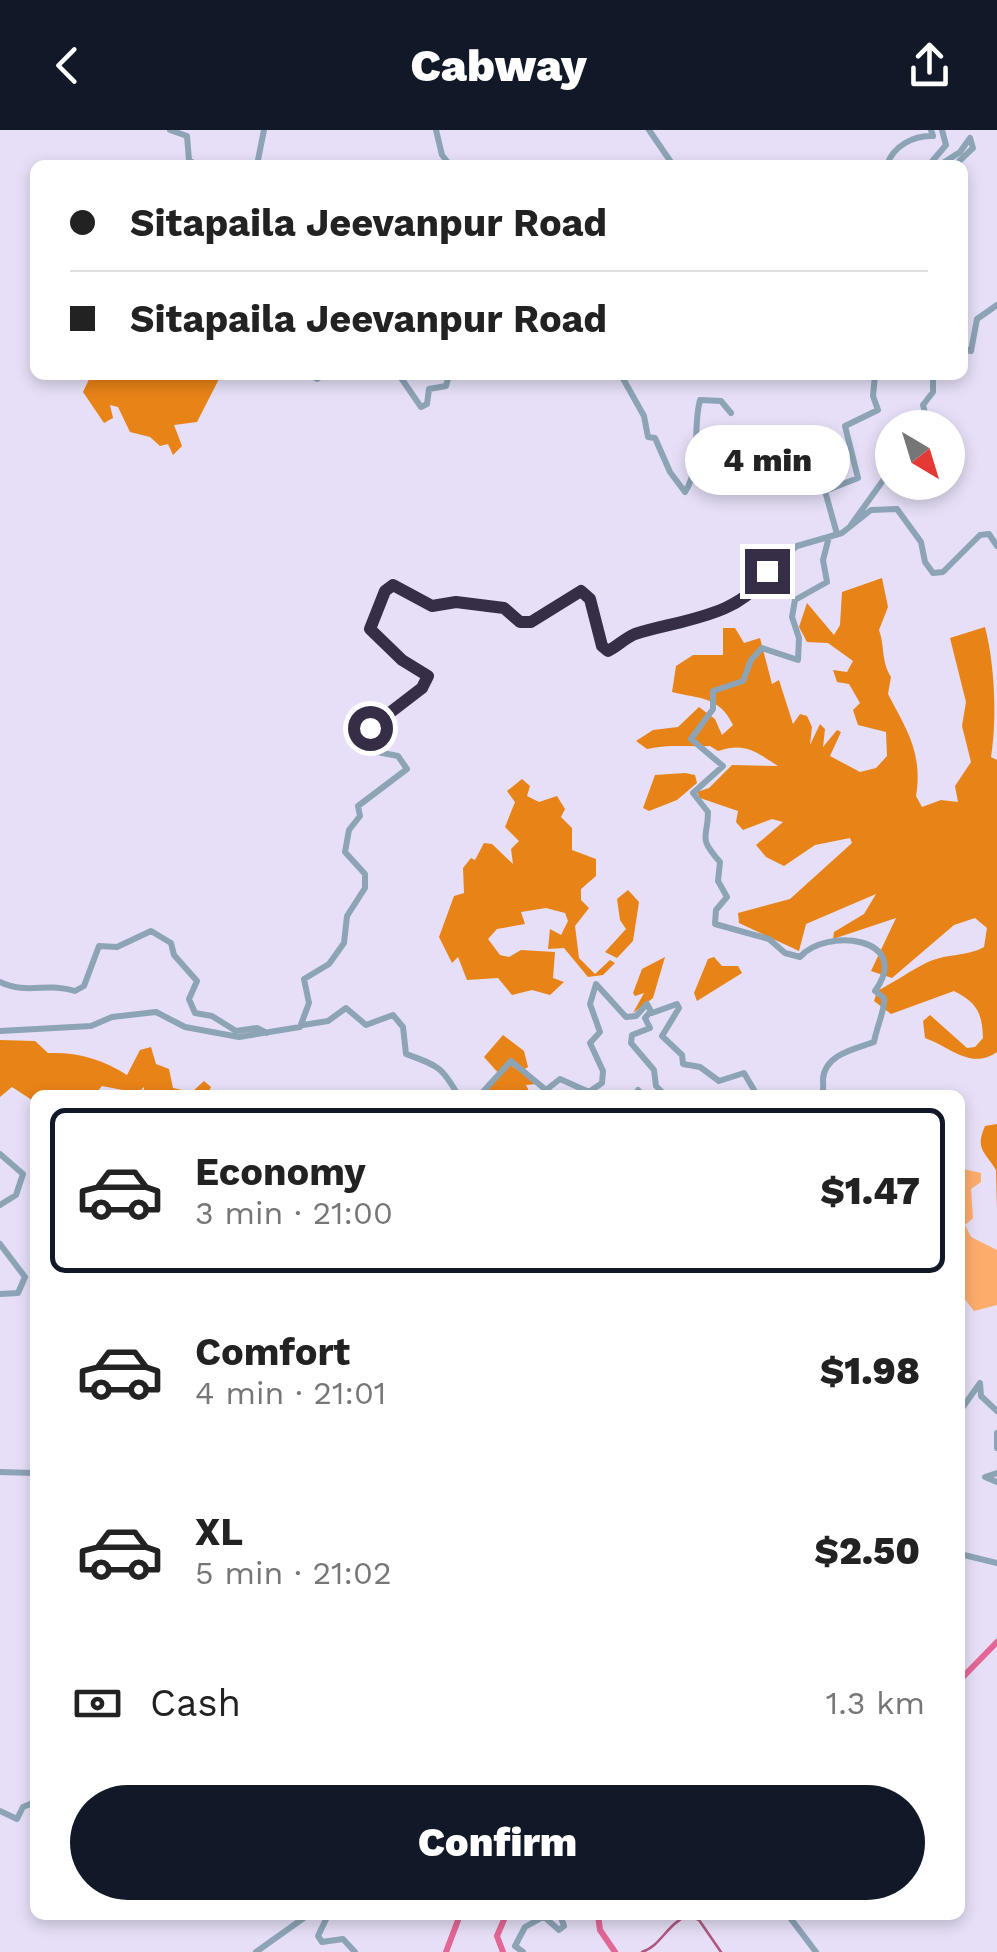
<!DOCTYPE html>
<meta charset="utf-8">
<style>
body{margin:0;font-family:"Work Sans",sans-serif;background:#f2f2f2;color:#222;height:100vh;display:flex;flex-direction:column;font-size:38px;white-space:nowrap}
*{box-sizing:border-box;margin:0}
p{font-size:32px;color:#767676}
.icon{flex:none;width:55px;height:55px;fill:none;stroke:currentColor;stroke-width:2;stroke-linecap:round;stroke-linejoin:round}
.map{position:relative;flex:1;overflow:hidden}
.side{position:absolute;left:30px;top:960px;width:935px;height:830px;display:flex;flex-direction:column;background:#fff;border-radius:15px;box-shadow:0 5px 15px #0003}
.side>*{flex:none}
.banner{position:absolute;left:30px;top:30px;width:938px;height:220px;border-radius:15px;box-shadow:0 5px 15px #0003;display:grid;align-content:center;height:220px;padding:0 40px;background:#fff}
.needle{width:65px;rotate:142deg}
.buttons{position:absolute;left:875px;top:280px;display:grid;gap:20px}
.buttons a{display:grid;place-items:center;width:90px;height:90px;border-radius:50%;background:#fff;box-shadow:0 5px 15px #0003;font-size:50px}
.end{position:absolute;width:45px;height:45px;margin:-22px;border:12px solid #362e46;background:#fff;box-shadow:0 0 0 5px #fff}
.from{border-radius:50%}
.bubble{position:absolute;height:70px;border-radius:35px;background:#fff;box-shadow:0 5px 15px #0003;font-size:32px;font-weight:800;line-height:70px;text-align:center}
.banner b{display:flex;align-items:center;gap:35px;height:95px;font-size:38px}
.banner b+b{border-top:2px solid #e0e0e0}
.banner i{width:25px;height:25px;background:#222}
ul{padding:18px 0 0;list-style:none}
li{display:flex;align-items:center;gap:30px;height:165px;margin:0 20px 15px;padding:0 20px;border:5px solid transparent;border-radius:15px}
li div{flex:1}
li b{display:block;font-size:38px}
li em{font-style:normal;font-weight:800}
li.current{border-color:#111827}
li>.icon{width:90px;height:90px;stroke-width:1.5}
.pay{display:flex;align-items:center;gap:25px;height:110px;padding:0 40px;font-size:38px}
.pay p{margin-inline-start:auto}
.primary-button{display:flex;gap:20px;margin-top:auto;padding:20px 40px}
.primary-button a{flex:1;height:115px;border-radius:60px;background:#111827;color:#fff;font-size:40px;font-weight:800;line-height:115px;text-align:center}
header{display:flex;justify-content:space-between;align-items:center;height:130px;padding:0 40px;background:#111827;color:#fff;font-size:45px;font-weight:800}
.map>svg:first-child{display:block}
</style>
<header><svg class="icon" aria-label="back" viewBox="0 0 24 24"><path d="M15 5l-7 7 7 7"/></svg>Cabway<svg class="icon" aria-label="share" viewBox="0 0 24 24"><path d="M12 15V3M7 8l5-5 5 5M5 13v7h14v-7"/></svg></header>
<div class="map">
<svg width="997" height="1822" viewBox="0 0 997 1822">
<rect width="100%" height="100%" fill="#e6dff7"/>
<path fill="#fdac6b" d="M960,1032L963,1039L981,1043V1052L971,1059L973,1088L965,1095L971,1107L997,1120V1175L974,1181L960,1163Z"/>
<path fill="#e88317" d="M91,245H221L197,292L174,295L182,316L173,325L168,314L160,316L150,307L130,302L118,277L110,275L113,288L104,293L83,262Z
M882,448L888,477L879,500C885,517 881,531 891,547L888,564C907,600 923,624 916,666L922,677L941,670L958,672L955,656L971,632L962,596L966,572L950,508L985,497C995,535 997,590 991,627L997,630V922C971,940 952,918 925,908L923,891L930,885L967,918L975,917L983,908C982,882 977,873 954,861L891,884L874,871L877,861C895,852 911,840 928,832C948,823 966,827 984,817L987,798L975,788L954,795L892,848L871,841L896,788L833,809L834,802L864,784L876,764L806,794L799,821L739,793L738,783L790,769L852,713L850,708L815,715L784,736L766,727L756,715L783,692L772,689L743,700L736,692L738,681L700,668L697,662L709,658L732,635L778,636C755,621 745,612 718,621L710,616C687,617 670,614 647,619L636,611L653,600L678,597L699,577L715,589L722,605L733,595C719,566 700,569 672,562L676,536L693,525H723V498H735L744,513L760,508L772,554L779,550L793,594L800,584L807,586L812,597L810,615L820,594L825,599L823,617L837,600L841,602L830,626L860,642L876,638L887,626L886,602L858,595L853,580L860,573L849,554L837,552L833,540L847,542L853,531L828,513L807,512L799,497L807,473L834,505L840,495L842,462Z
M685,643L695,645L697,653L677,670L649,681L643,678L655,645Z
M522,649L530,656L527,666L539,672L557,666L565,679L561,687L572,698V720L596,729V746L581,759V770L589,778L575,796L579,828L595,844L610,830L615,833L603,845L588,847L564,818L548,819L550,799L561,805L568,791L565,783L546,778L521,782L525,794L497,799L488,809L500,825L509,827L521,820L555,822L553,848L564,852L550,865L532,860L512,865L498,848L467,850L458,827L452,833L439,807L454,766L464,763L463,738L471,728L475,730L484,713L492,714L513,734L511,719L519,711L505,697L515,672L507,661Z
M628,760L639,772L633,811L617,828L605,822L626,799L620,790L617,769Z
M665,827L653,868L633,883L644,863L635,866L633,863L642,839Z
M714,827L722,836H738L742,843L697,871L694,863L708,829Z
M503,905L524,921L528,937L523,940L508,933L537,954L526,955L531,965H482L505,939L500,945L484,927Z
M0,910L35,911L48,923C78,922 102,929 127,945L140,920L151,917L156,934L169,939L173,958L192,962L204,951L211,957L207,965H144V957L138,963L102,956L94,965H35V972L12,957L0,967Z
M997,994V1080L996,1040C984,1021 975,1019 985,996Z"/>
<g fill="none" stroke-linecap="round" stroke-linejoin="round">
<path stroke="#af567e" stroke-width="2.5" d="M642,1822C661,1816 666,1795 688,1785L699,1790L721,1822"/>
<path stroke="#e36796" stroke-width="6" d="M960,1550L997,1512
M598,1785L600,1800L615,1822
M446,1822L460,1785
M503,1822L497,1806L506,1785"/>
<path stroke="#8ca4b6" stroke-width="6" d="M170,0L187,6L189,30L196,35
M436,0L442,25L450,35
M649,0L673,35
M257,35L264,0
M887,35C893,16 914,5 933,6L931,0
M929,35L946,15L942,0
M940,35L960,22L970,8
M955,35L973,18L970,8
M962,219L971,221L977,189L997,175
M310,245L317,249L324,245
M399,245L421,277L427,274L429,259L446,256L449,245
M621,245L644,286L648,307L655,308L670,342L685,362C702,336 692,299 700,270L721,271L731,283
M929,298L923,275L933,262V245
M851,395L892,338
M837,404L825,361L858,348L845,296L878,280L873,266L875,245
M0,852C26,865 48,852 75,861L84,856L99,816L117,817L151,801L171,813L174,825L197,851L189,869L195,883L212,886L236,901L257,898L267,903
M651,881L645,888L650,898L632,905L631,913L654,940L656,956L665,965
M303,895L328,891L346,878L366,895L393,885L403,897L406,924C439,936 442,937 458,965
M0,901L91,896L112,887L156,882L185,897L239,907L300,897L309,873L304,849L329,834L344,813L347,786L365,758V744L345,722L349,700L360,686L358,676L407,639L398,626L362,619L361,606L427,550L426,543L402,530L370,499L385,461L393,455L432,476L476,472L487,479L504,478L520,493L531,491L581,461L590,469L602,515L608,521L639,503L683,495L734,473L756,459L767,441L797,416L842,403L871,380L897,379L921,412L925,432L933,443L943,442L980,405L989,404L997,416
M480,965L511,931L546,960L560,949L589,962L602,953L603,941L590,913L600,902L590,874L596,854L626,887L636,886L647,874L652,883L677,874L679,878L662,906L682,925L683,934L700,937L719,951L744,943L757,965
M634,965L638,960L643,965
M822,965C824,960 823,954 823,949C825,924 855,919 874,912C876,899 886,877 884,868L875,861C914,807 825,797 800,827L785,823L769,809L715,794L716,780L727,767L718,751L720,732C697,706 708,709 708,682L693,663L723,636L691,609L713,579V561L743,551L751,530L762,518L798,530L799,508L792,487L795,470L827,452L823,430L829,407
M0,1024L23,1044L16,1065L0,1075
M0,1114L25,1147L18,1163L0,1164
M960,1281L980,1253L981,1266L997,1281
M997,1303V1318
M0,1342L35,1343
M997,1343L985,1347L997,1352
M960,1424L997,1433
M0,1681L17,1689L23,1677L35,1672
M328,1785L318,1806L322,1812L343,1809L355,1822
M542,1785L559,1800L564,1796L560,1785
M788,1785L816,1822
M256,1822L308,1785
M523,1822L515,1816L525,1797L543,1787"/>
</g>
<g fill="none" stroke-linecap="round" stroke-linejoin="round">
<path stroke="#362e46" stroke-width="12" d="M370,598L422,558L428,546L402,530L370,499L385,461L393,455L432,476L456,472L504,478L520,492H531L581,461L590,469L602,516L608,521C618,516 625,508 635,504C678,490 744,487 767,441"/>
</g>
</svg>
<div class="buttons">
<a><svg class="needle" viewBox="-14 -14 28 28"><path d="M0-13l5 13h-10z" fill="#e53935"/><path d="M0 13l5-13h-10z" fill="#767676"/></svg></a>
</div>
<i class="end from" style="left:370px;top:598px"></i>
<i class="end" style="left:767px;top:441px"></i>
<div class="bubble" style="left:685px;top:295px;width:165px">4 min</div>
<div class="banner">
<b><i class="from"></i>Sitapaila Jeevanpur Road</b>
<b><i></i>Sitapaila Jeevanpur Road</b>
</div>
<section class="side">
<ul>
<li class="current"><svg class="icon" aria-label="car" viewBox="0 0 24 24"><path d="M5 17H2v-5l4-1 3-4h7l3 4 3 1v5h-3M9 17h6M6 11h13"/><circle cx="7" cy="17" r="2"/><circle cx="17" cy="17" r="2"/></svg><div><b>Economy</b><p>3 min · 21:00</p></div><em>$1.47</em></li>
<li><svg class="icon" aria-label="car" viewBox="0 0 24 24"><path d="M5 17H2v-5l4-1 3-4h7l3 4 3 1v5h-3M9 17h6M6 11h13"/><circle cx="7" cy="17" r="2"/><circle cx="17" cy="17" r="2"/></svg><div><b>Comfort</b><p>4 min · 21:01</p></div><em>$1.98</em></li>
<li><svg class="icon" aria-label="car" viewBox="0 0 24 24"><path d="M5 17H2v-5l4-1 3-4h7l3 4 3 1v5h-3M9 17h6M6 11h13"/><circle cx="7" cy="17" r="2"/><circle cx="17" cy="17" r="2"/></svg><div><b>XL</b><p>5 min · 21:02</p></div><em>$2.50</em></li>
</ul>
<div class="pay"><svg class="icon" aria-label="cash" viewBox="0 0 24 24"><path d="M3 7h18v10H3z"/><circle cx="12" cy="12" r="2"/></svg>Cash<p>1.3 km</p></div>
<div class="primary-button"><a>Confirm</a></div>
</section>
</div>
